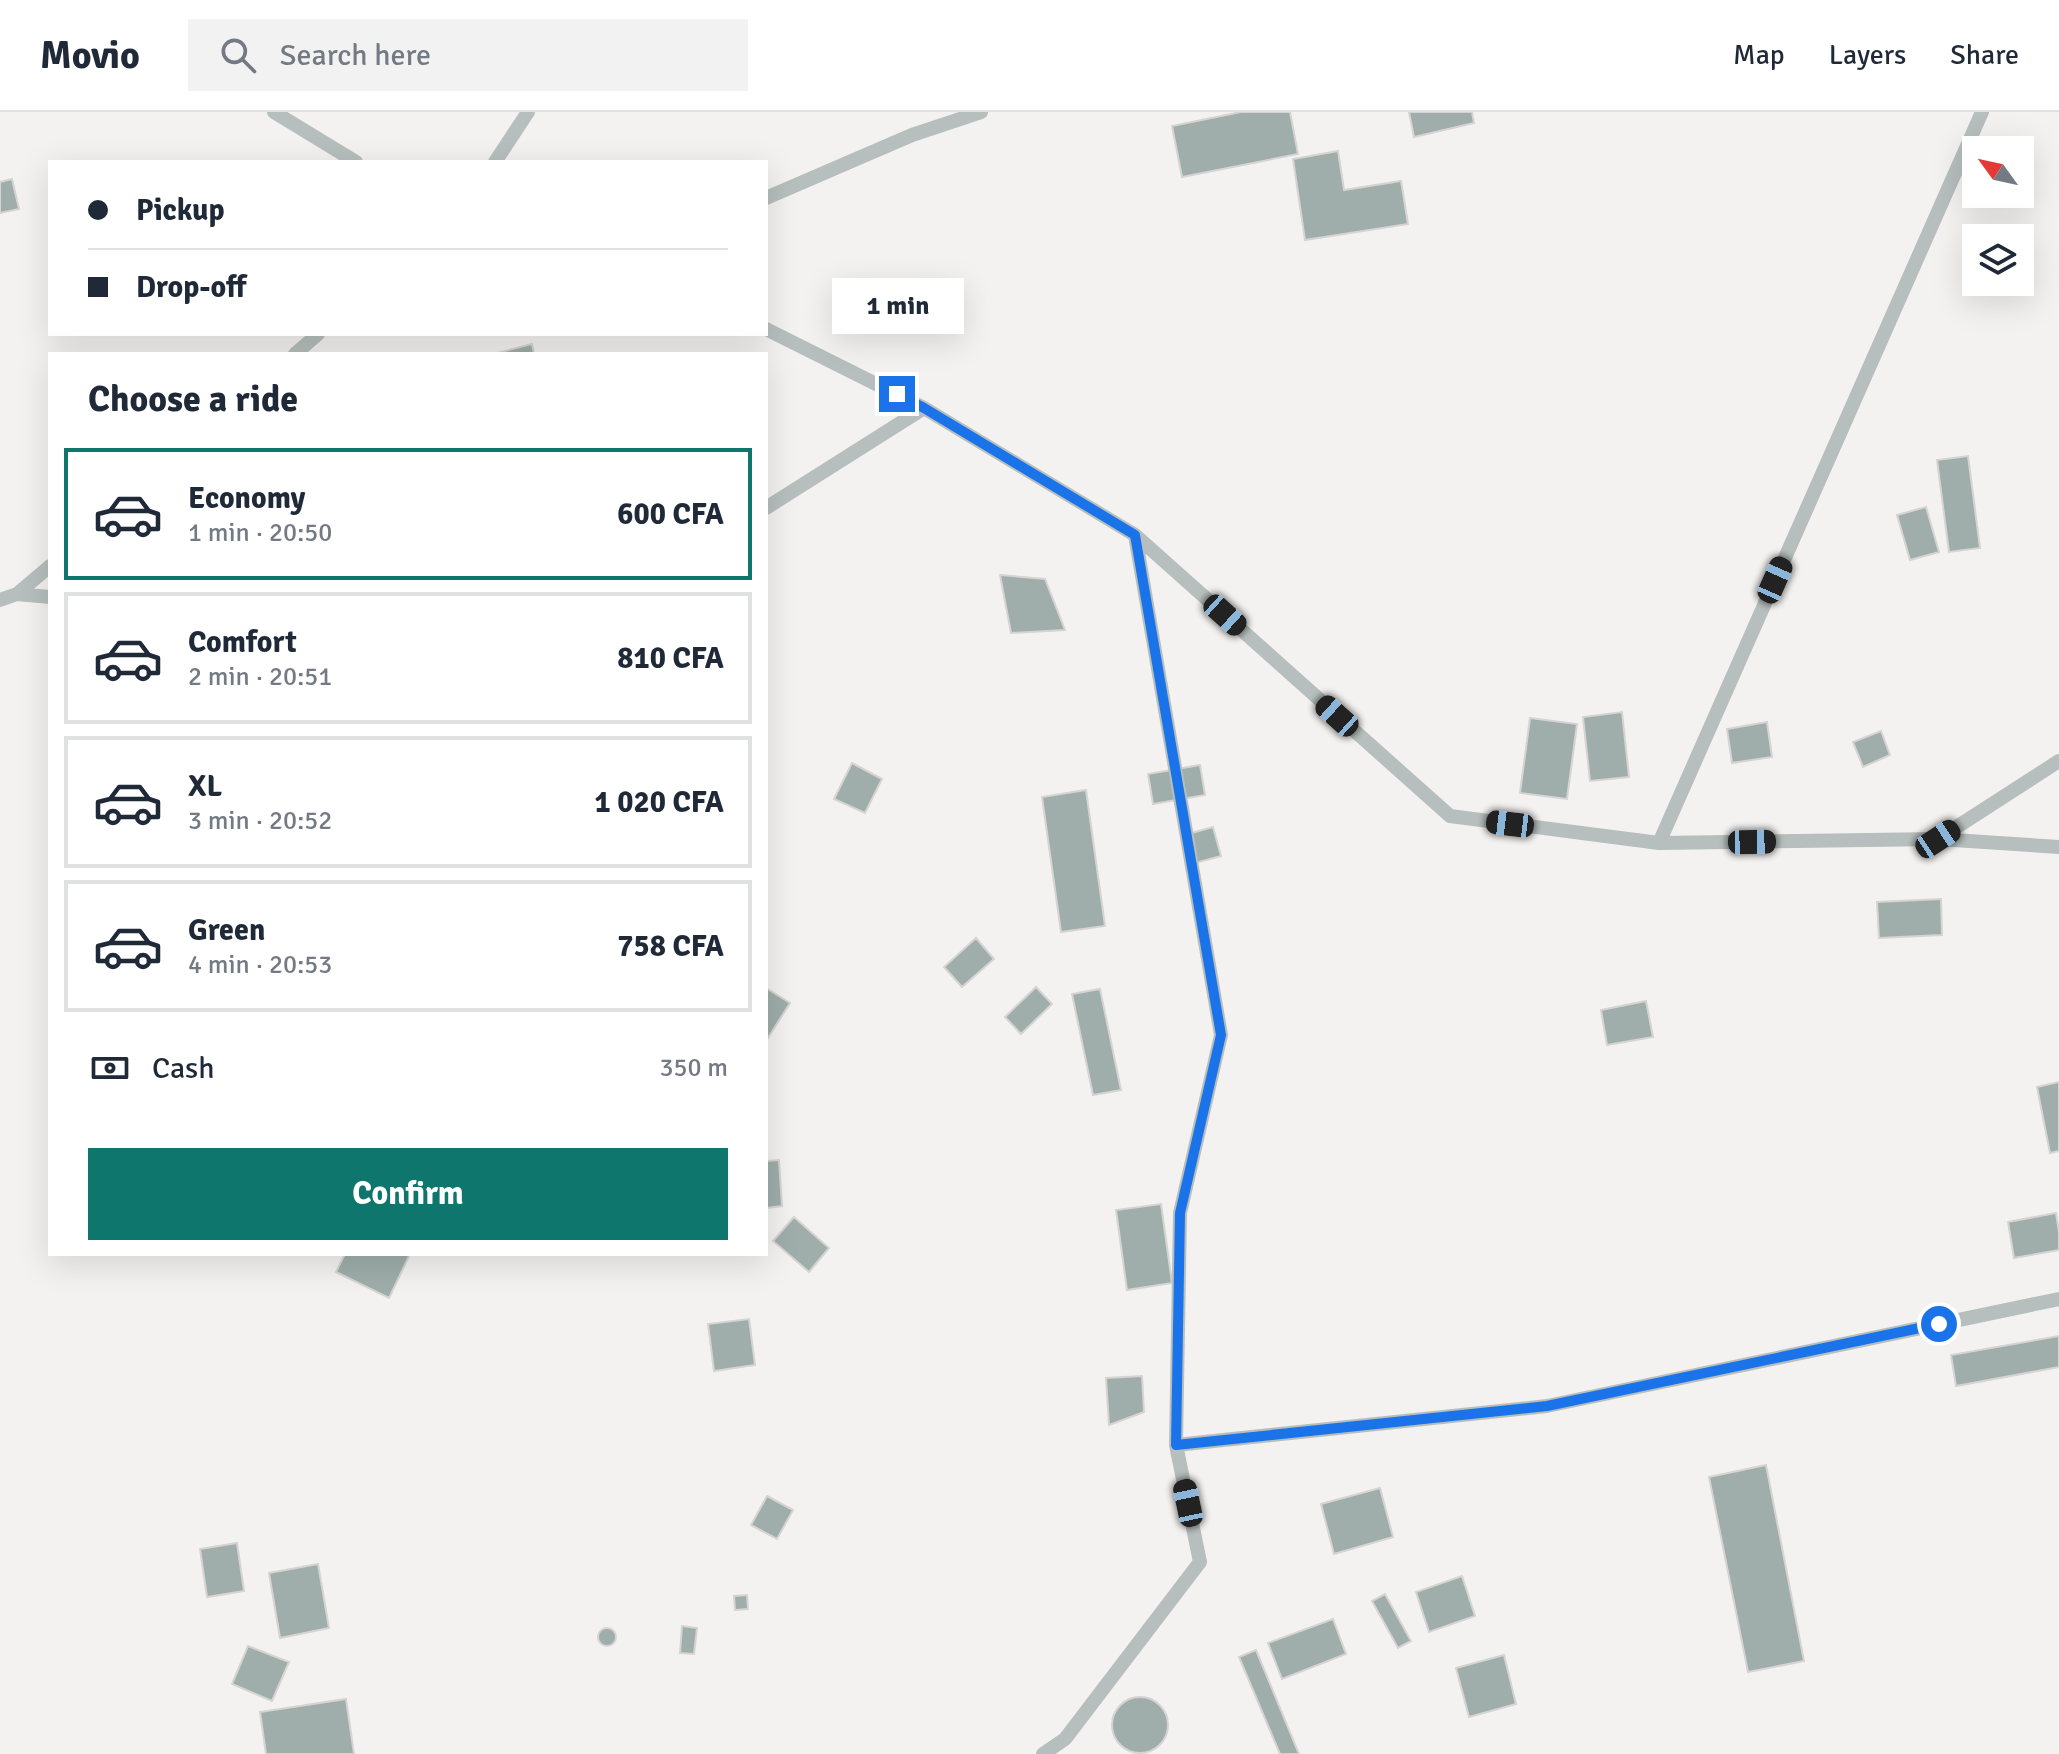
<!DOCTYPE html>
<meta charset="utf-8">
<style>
body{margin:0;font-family:Signika,sans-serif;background:#f2f2f3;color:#1f2937;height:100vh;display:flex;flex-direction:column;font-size:30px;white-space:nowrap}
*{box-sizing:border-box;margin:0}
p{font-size:26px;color:#747a83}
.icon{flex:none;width:44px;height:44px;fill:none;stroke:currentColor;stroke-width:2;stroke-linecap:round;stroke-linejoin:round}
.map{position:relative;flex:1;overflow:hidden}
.details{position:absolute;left:48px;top:240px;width:720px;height:904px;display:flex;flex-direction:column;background:#fff;border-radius:0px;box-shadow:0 8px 32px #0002}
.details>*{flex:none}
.hud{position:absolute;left:48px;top:48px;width:720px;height:176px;border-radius:0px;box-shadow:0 8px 32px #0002;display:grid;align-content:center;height:176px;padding:0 40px;background:#fff}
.needle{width:52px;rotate:303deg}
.buttons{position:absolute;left:1962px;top:24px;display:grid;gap:16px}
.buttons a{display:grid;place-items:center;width:72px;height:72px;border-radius:0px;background:#fff;box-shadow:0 8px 32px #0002;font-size:40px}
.end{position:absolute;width:36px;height:36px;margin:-18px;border:10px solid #1a73e8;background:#fff;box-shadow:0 0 0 4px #fff}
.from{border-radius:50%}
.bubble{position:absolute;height:56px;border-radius:0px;background:#fff;box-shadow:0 8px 32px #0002;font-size:26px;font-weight:700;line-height:56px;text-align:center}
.car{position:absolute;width:24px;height:48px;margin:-24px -12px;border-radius:10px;box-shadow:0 0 6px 2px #0007;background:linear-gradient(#222 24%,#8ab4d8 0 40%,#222 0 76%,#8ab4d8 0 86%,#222 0)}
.hud b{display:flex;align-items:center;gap:28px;height:76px;font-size:30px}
.hud b+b{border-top:2px solid #e0e1e3}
.hud i{width:20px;height:20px;background:#1f2937}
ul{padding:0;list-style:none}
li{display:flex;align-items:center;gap:24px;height:132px;margin:0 16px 12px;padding:0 24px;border:4px solid #e0e1e3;border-radius:0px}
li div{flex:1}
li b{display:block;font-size:30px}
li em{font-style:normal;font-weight:700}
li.current{border-color:#0f766e}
li>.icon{width:72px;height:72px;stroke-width:1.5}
h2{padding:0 40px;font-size:36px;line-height:96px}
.pay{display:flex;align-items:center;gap:20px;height:88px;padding:0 40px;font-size:30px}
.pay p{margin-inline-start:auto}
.button{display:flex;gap:16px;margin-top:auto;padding:16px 40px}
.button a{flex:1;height:92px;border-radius:0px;background:#0f766e;color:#fff;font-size:32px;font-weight:700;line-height:92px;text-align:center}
header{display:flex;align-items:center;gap:48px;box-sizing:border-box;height:112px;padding:0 40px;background:#fff;border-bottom:2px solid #e0e1e3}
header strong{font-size:38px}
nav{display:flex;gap:44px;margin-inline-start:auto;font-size:28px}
.search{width:560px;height:72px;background:#f2f2f3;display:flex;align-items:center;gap:20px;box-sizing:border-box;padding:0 28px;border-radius:0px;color:#747a83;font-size:30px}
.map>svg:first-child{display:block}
</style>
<header>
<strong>Movio</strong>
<div class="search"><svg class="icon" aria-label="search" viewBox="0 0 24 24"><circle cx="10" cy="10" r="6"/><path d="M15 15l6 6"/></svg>Search here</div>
<nav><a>Map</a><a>Layers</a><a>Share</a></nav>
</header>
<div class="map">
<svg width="2059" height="1642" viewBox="0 0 2059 1642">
<rect width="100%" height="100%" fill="#f4f2f0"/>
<path fill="#9faeab" stroke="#d5d4d3" stroke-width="2" d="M1241,0H1290L1298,42L1182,65L1172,14Z
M1409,0H1472L1474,11L1414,25Z
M1338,39L1344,78L1401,69L1408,112L1305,128L1293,47Z
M12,67L19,97L0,101V70Z
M532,232L534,242H494Z
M1968,344L1980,436L1949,440L1937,348Z
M1926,395L1939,440L1910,448L1897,403Z
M1000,463L1045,467L1065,518L1011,521Z
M1622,600L1629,665L1590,669L1583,605Z
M1530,606L1577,612L1567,687L1520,681Z
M1767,610L1772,645L1732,651L1727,617Z
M1881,619L1890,643L1863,655L1853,630Z
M852,651L882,667L865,701L834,687Z
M1200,653L1205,683L1153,692L1148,662Z
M1086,678L1105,814L1061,820L1042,685Z
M1213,715L1221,744L1195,751L1188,722Z
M1941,787L1942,823L1879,826L1877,790Z
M976,826L994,847L962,875L944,855Z
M1036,875L1052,892L1021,922L1005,905Z
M766,876L790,891L766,929Z
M1100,877L1121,978L1093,983L1072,882Z
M1646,889L1653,925L1607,933L1601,898Z
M2059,970V1039L2050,1041L2037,975Z
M779,1048L782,1094L766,1096V1049Z
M1161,1092L1172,1171L1127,1178L1116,1098Z
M2056,1101L2059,1120V1138L2014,1146L2008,1110Z
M794,1105L829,1136L809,1160L773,1129Z
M345,1142H410L389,1186L336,1160Z
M749,1207L755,1253L714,1259L708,1212Z
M2059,1224V1255L1956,1274L1951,1243Z
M1142,1264L1144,1300L1109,1313L1106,1266Z
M1766,1353L1804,1549L1748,1560L1709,1365Z
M1380,1376L1393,1425L1334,1442L1321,1392Z
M767,1384L793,1398L777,1427L751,1413Z
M237,1431L244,1479L207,1485L200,1437Z
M318,1452L329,1516L280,1526L269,1461Z
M1462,1464L1475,1504L1429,1520L1416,1480Z
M1385,1482L1411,1529L1398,1536L1372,1489Z
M747,1483L748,1497L735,1498L734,1484Z
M1333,1507L1346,1542L1282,1567L1268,1531Z
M682,1514L697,1516L694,1542L680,1541Z
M598 1525a9 9 0 1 1 18 0a9 9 0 1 1-18 0Z
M248,1534L289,1550L272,1589L232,1572Z
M1256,1538L1299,1642H1280L1239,1545Z
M1504,1543L1516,1592L1469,1605L1456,1556Z
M1112 1613a28 28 0 1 1 56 0a28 28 0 1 1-56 0Z
M346,1587L354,1642H266L260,1600Z"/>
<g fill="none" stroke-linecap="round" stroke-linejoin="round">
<path stroke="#b6bfbd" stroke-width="14" d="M274,0L356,50
M495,50L528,0
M766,86L912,23L981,0
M766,217L924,296L1135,423L1450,704L1659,731L1938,727L2059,735
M295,242L318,222
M766,396L924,296
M17,482L50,454
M0,488L17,482L50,485
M1938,727L2059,649
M1659,731L1982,0
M1176,1333L1547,1294L2059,1187
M1043,1642L1065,1627L1200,1450L1176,1333L1180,1101L1221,923L1135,423"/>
</g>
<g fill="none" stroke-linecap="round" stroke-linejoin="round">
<path stroke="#1a73e8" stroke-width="10" d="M897,282L924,296L1135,423L1221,923L1180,1101L1176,1333L1547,1294L1939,1212"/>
</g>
</svg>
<div class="buttons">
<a><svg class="needle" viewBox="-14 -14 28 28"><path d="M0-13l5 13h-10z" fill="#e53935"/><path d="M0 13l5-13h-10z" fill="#747a83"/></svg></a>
<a><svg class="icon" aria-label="layers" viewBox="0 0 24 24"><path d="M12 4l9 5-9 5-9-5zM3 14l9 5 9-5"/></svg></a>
</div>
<i class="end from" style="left:1939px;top:1212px"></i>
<i class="end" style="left:897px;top:282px"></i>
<div class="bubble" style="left:832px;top:166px;width:132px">1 min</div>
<i class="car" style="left:1775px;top:468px;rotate:24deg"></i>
<i class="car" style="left:1225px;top:503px;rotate:132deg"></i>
<i class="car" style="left:1337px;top:604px;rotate:312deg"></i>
<i class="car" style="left:1510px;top:712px;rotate:277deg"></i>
<i class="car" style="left:1938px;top:727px;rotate:57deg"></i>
<i class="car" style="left:1752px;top:730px;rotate:89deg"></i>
<i class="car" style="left:1188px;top:1391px;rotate:348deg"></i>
<div class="hud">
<b><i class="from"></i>Pickup</b>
<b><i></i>Drop-off</b>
</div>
<section class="details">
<h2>Choose a ride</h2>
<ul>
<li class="current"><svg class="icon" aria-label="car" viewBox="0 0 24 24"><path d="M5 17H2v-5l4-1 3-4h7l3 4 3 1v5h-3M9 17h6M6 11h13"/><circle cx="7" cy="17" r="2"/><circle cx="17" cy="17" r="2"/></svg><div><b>Economy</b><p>1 min · 20:50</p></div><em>600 CFA</em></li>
<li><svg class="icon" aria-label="car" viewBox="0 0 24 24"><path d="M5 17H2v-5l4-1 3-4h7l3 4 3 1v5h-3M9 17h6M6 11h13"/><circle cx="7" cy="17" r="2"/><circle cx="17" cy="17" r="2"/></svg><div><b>Comfort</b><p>2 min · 20:51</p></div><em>810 CFA</em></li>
<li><svg class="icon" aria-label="car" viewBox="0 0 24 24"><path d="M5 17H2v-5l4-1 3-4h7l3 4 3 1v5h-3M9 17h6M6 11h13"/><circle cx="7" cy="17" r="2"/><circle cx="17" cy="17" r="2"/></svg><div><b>XL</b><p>3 min · 20:52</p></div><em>1 020 CFA</em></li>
<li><svg class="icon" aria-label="car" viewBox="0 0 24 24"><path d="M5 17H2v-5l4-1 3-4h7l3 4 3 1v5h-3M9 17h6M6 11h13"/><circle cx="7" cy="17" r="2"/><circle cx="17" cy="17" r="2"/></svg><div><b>Green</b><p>4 min · 20:53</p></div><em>758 CFA</em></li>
</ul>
<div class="pay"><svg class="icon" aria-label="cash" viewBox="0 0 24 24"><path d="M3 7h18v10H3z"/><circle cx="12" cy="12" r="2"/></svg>Cash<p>350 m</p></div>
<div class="button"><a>Confirm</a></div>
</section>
</div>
